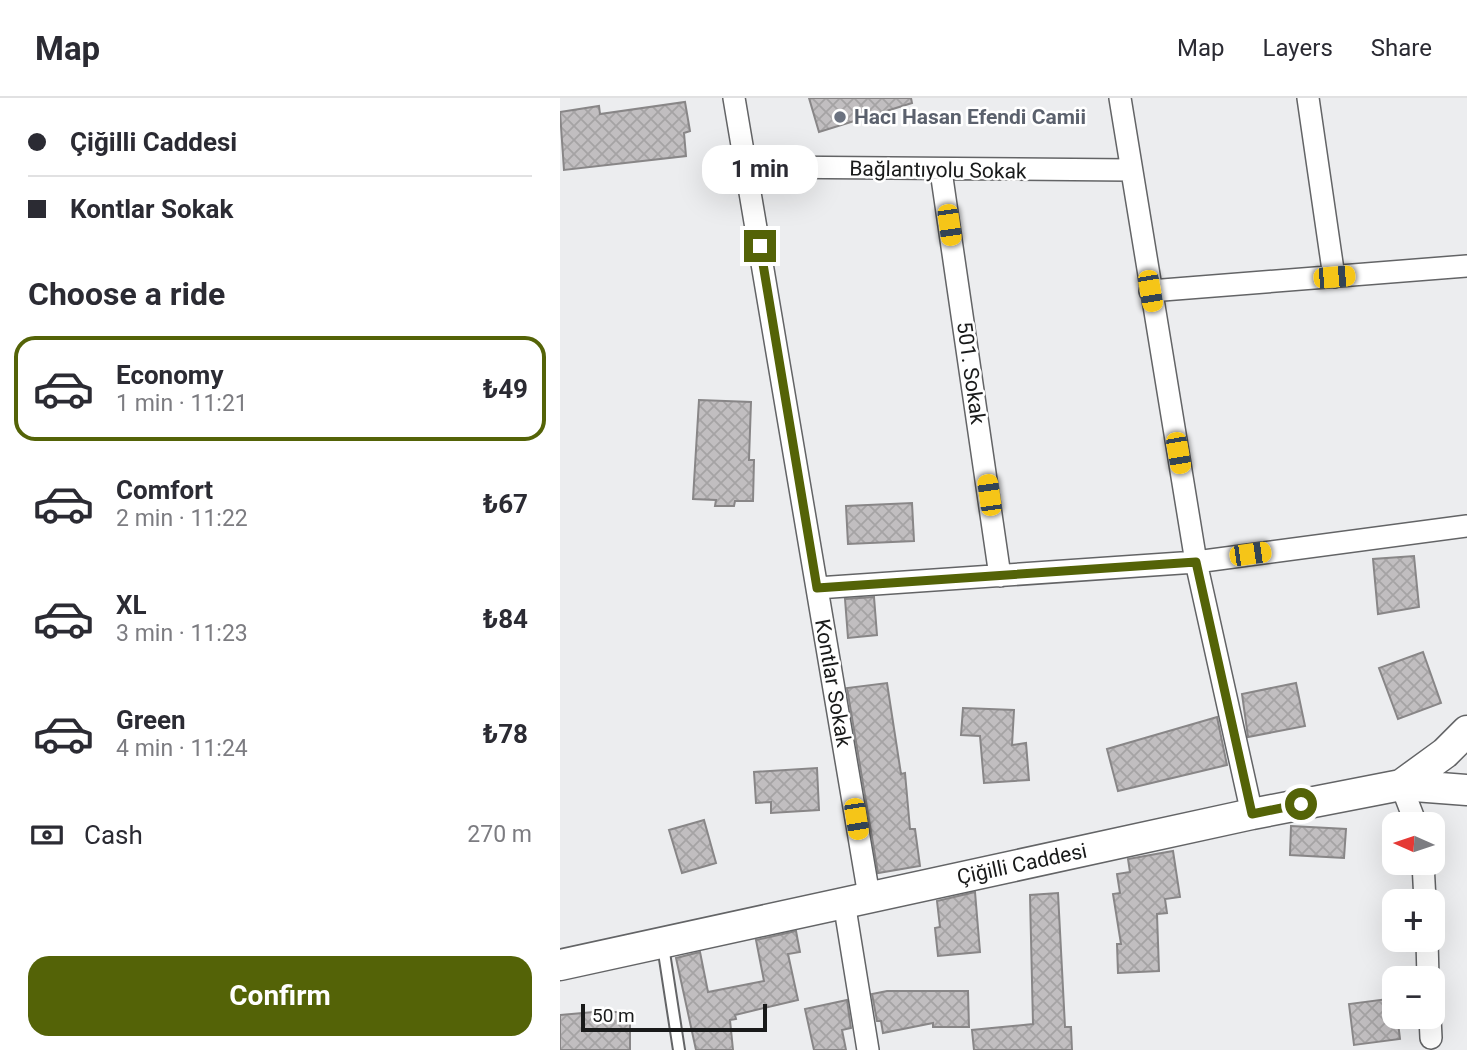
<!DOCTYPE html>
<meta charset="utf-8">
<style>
body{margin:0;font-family:Roboto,sans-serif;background:#f2f2f3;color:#2b2b33;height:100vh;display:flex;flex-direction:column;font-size:26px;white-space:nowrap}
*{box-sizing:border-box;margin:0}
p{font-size:23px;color:#7c7c81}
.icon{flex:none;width:38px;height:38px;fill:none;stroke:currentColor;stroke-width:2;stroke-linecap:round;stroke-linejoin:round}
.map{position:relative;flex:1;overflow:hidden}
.drawer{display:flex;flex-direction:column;background:#fff;width:560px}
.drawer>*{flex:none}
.guide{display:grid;align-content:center;height:154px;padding:0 28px;background:#fff}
.needle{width:46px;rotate:273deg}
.tools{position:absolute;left:822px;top:714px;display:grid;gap:14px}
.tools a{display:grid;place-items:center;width:63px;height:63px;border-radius:14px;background:#fff;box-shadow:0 7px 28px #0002;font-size:35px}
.scale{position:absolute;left:21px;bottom:18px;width:186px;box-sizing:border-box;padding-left:7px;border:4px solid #191a1a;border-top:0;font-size:19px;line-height:24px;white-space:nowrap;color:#191a1a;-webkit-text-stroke:5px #fff;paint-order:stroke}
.end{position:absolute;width:32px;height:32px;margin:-16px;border:9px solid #546307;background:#fff;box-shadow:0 0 0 4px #fff}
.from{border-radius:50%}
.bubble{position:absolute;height:49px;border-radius:21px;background:#fff;box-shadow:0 7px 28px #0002;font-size:23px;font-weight:700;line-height:49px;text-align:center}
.car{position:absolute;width:21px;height:42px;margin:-21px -10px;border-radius:9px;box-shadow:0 0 5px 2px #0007;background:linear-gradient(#f5c518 24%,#345 0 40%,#f5c518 0 76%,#345 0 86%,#f5c518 0)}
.guide b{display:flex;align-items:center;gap:24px;height:66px;font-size:26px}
.guide b+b{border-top:2px solid #e1e1e2}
.guide i{width:18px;height:18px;background:#2b2b33}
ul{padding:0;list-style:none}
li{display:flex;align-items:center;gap:21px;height:105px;margin:0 14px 10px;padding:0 14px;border:4px solid transparent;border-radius:21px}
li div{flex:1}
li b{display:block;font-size:26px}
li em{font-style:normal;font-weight:700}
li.on{border-color:#546307}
li>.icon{width:63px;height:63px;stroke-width:1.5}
h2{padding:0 28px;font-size:32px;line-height:84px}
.pay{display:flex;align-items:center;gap:18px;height:77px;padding:0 28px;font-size:26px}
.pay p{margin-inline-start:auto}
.cta{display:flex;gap:14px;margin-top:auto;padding:14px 28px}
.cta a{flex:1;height:80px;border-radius:21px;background:#546307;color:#fff;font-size:28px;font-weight:700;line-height:80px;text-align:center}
header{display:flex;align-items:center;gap:42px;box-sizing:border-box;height:98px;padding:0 35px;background:#fff;border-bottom:2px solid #e1e1e2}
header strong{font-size:33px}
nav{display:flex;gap:38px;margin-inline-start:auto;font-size:24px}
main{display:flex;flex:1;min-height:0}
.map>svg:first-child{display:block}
</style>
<header>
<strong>Map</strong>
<nav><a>Map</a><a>Layers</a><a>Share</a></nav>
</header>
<main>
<section class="drawer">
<div class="guide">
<b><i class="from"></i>Çiğilli Caddesi</b>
<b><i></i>Kontlar Sokak</b>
</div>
<h2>Choose a ride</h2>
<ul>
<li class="on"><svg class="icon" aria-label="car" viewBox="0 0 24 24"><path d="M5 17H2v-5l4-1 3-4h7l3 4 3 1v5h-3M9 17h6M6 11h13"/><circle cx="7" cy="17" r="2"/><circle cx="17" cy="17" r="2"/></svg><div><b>Economy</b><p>1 min · 11:21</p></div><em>₺49</em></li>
<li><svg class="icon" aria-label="car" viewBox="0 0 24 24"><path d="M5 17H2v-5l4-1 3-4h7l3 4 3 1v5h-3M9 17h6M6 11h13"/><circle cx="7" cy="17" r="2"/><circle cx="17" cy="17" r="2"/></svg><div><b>Comfort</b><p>2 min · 11:22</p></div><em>₺67</em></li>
<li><svg class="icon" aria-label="car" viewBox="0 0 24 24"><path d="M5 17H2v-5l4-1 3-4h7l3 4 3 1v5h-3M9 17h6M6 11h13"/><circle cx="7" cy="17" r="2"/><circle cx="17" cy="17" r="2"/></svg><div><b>XL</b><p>3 min · 11:23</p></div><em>₺84</em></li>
<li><svg class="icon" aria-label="car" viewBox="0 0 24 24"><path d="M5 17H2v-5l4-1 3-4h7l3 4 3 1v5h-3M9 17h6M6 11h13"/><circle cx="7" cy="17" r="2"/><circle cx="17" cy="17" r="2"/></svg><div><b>Green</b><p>4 min · 11:24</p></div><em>₺78</em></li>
</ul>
<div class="pay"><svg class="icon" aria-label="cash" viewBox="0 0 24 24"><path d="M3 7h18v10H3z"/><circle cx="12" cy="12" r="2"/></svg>Cash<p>270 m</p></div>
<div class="cta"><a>Confirm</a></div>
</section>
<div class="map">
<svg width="907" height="952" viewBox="0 0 907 952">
<defs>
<pattern id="building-cross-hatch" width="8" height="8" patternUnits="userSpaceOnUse" patternTransform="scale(1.75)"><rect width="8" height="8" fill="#c1bec0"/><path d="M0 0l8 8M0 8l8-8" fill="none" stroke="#a5a3a4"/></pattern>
</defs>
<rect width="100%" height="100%" fill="#ecedef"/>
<path fill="url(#building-cross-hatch)" stroke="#888687" stroke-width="2" d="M249,0H351L352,5L259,34Z
M125,4L130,33L124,35L126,58L4,72L0,14L39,8L40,16Z
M139,302L191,304L189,362H194L193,403H175L174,408H155L156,402L133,401Z
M352,405L354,443L288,446L286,408Z
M854,458L859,509L818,516L813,461Z
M314,499L317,537L288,540L285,501Z
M863,554L881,605L838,621L819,570Z
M327,585L341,676L345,675L350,731H355L360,768L318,775L287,590Z
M736,585L745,628L688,639L682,596Z
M403,610L454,612L452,647L466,645L469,682L424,685L420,638L401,637Z
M657,619L667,667L558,693L547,651Z
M257,670L259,712L211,715V704L196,705L194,674Z
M144,722L156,765L122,775L109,732Z
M731,728L786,731L784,760L730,757Z
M613,753L620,799L605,801L607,815L597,816L599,873L558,875L557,846H561L553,796L560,795L557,776L570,774L568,761Z
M415,794L420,854L378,858L375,830L380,829L377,803Z
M498,795L505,929H511L512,952H414L412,932L473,926L470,797Z
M236,833L240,854L228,856L238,902L175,917L176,921L170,922L173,952H136L116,860L140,854L148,894L204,883L196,842Z
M327,893H408L409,929H373V925L323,935L321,923H317L312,896Z
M835,900L840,941L794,947L789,906Z
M287,902L291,930L282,932L286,952H254L245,911Z
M34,914H70V952H0V917Z"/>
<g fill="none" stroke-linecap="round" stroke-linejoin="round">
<g stroke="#636466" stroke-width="14">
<path id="lane" d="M103,848L119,952"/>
</g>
<g stroke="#636466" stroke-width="24">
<path id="street" d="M174,0L309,798
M560,0L636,464L692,716
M748,0L774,179
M187,69L570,72
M381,73L440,478
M590,193L907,168
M257,490L636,464L907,428
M841,687L856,726
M863,765L865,803
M284,804L308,952
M867,842L868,880
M870,919L871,940"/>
</g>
<g stroke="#636466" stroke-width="33">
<path id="secondary" d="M841,687L907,692
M0,867L692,716L841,687L885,655L907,633"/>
</g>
<use href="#lane" stroke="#fff" stroke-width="10"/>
<use href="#street" stroke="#fff" stroke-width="21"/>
<use href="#secondary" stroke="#fff" stroke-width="30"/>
</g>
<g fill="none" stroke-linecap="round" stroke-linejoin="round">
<path stroke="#546307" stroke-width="9" d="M200,148L257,490L636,464L692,716L741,706"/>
</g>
<circle fill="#6b7280" stroke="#fff" stroke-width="2.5" cx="280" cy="19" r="7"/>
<g text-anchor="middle" stroke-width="5" stroke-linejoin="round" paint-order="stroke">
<g font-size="21" font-weight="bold" fill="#5b616d" stroke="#fff" text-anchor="start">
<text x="294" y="26">Hacı Hasan Efendi Camii</text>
</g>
<g font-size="21" fill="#191a1a" stroke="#fff">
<text transform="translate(378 72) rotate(1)" y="7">Bağlantıyolu Sokak</text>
<text transform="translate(411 275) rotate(82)" y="7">501. Sokak</text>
<text transform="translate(273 585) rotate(80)" y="7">Kontlar Sokak</text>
<text transform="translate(462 766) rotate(-12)" y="7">Çiğilli Caddesi</text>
</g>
</g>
</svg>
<div class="tools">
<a><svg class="needle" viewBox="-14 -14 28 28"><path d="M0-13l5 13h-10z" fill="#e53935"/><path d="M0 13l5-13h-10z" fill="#7c7c81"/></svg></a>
<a>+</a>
<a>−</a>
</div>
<div class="scale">50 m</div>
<i class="end from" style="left:741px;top:706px"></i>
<i class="end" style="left:200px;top:148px"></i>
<div class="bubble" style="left:142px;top:47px;width:116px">1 min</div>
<i class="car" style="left:389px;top:127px;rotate:172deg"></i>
<i class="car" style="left:774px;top:179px;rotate:85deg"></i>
<i class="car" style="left:590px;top:193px;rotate:170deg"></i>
<i class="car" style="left:618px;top:355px;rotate:170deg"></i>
<i class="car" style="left:429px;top:397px;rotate:352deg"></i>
<i class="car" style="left:690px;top:456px;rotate:82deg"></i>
<i class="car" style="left:296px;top:721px;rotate:171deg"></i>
</div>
</main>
